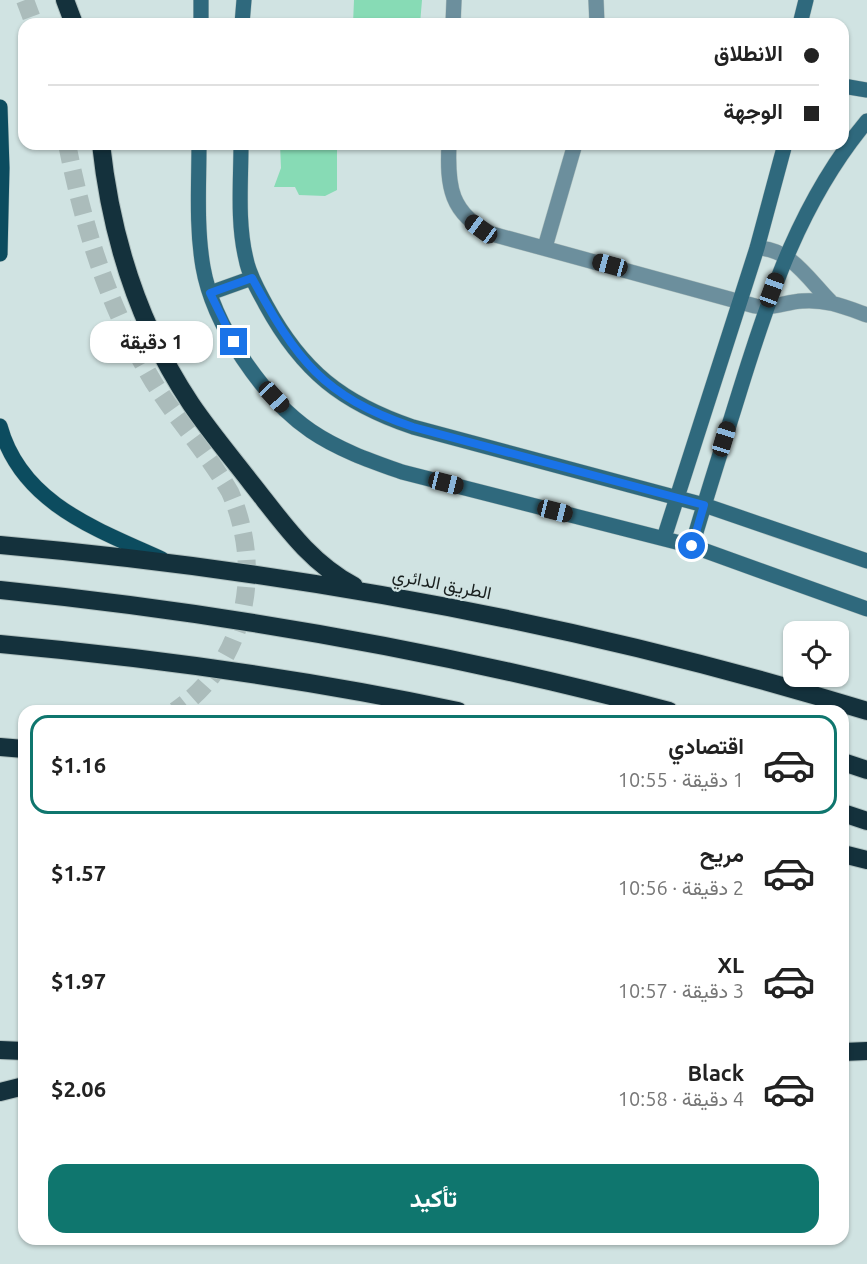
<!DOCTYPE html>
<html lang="ar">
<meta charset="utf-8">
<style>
body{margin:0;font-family:Ubuntu,Vazirmatn,sans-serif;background:#f6f6f6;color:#222;direction:rtl;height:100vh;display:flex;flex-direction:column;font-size:22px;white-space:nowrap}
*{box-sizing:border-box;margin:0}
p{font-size:20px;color:#767676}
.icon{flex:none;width:33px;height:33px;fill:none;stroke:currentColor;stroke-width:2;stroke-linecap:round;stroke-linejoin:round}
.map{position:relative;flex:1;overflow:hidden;direction:ltr}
.details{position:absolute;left:18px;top:705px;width:831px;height:540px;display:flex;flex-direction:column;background:#fff;border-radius:18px;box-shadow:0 2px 4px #0004;direction:rtl}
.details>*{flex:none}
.banner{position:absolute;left:18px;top:18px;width:831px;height:132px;border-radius:18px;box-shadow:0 2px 4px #0004;direction:rtl;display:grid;align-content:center;height:132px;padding:0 30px;background:#fff}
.fabs{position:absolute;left:783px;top:621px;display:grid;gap:12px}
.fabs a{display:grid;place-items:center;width:66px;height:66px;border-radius:12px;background:#fff;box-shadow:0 2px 4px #0004;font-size:30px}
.end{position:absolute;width:27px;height:27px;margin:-14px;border:8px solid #1a73e8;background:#fff;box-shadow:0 0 0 3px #fff}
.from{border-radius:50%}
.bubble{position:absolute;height:42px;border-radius:18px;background:#fff;box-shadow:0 2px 4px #0004;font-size:20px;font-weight:700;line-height:42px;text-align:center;direction:rtl}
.car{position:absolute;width:18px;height:36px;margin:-18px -9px;border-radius:8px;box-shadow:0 0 4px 2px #0007;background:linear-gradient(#222 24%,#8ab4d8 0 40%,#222 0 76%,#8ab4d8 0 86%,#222 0)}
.banner b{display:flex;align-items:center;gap:21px;height:57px;font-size:22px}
.banner b+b{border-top:2px solid #e0e0e0}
.banner i{width:15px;height:15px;background:#222}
ul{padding:10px 0 0;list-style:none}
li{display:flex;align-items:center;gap:18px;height:99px;margin:0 12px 9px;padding:0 18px;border:3px solid transparent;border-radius:18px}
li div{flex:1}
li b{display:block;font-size:22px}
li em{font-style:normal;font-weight:700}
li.current{border-color:#0f766e}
li>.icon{width:54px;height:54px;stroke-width:1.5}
.action{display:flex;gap:12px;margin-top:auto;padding:12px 30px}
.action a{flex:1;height:69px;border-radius:18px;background:#0f766e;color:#fff;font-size:24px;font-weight:700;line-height:69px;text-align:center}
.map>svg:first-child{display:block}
</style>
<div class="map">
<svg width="867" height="1264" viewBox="0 0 867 1264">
<rect width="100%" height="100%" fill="#d0e3e2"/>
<path fill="#87dbb5" d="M354,0H422L420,24H353Z
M280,144H337V190L325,196L299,195L295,187H274L281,168Z"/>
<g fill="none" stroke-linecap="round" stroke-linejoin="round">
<path stroke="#abbcbb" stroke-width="18" stroke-dasharray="18 9" stroke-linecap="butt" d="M25,0L34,24
M67,144C84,229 109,309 154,383C178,421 208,454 230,492C264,569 247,662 175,711"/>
<g stroke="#afc0bf" stroke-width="16">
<path id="street" d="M596,0L597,24
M453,24L454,0
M449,144C447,186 450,214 492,234L755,306C771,309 786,302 802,301C826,299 845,307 867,315
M545,247L575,144
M757,248C790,248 809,280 830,301"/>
</g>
<g stroke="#afc0bf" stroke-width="16">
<path id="secondary" d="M201,24V0
M242,24L244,0
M800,24L806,0
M843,86L867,90
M199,144C199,185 196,226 203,267C213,325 263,398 311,431C339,450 371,461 402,472L692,546L867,609
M241,144C241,182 237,222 246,259C249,275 258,290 266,305C302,371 342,403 413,427L704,505L867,561
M210,293L252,278
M664,538L757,248L785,144
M692,546C707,494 724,442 740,390C770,293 801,200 867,121"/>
</g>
<g stroke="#afc0bf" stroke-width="16">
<path id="primary" d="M0,107L2,168L0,254
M0,426C21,503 96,529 162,559"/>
</g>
<g stroke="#afc0bf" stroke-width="20">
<path id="highway" d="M65,0L74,24
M101,144C111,237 139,326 191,404C210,432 232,458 252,484C283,523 309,562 354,586
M0,545C294,571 584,624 867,711
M0,590C226,613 449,652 669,711
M0,644C154,658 307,679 458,711
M0,747L24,749
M843,762L867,770
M843,813L867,821
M843,854L867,860
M0,1050L24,1051
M843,1052L867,1051
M0,1092L24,1086"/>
</g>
<use href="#street" stroke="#6c8f9d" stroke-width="15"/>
<use href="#secondary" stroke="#2f697d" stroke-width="15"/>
<use href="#primary" stroke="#0c4c5f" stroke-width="15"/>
<use href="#highway" stroke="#14313c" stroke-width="18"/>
</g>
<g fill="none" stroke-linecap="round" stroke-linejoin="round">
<path stroke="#1a73e8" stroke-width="8" d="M234,342L210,293L252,278C297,360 322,396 413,427L704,505L692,546"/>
</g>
<g text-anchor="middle" stroke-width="4.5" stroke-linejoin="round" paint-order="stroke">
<g font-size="18" fill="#19201f" stroke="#d0e3e2">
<text transform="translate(442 584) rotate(11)" y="6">الطريق الدائري</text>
</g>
</g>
</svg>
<div class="fabs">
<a><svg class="icon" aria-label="locate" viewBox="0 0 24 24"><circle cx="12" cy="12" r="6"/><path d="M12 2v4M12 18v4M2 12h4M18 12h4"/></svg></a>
</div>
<i class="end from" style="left:692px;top:546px"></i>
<i class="end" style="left:234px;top:342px"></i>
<div class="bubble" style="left:90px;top:321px;width:123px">1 دقيقة</div>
<i class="car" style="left:481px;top:229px;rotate:306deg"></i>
<i class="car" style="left:610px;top:265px;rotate:285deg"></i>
<i class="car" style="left:772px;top:290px;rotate:20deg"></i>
<i class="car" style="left:274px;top:397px;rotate:137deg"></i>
<i class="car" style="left:724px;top:439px;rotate:17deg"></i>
<i class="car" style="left:446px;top:483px;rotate:104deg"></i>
<i class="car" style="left:555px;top:511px;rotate:104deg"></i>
<div class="banner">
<b><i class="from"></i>الانطلاق</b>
<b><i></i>الوجهة</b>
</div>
<section class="details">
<ul>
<li class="current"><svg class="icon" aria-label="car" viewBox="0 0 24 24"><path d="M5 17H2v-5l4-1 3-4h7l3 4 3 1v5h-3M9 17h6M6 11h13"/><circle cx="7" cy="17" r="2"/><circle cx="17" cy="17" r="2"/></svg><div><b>اقتصادي</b><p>1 دقيقة · 10:55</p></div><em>$1.16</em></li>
<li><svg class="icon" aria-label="car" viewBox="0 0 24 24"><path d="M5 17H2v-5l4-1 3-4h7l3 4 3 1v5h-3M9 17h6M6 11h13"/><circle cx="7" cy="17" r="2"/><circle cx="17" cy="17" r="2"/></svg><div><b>مريح</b><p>2 دقيقة · 10:56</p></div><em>$1.57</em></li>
<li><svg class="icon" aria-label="car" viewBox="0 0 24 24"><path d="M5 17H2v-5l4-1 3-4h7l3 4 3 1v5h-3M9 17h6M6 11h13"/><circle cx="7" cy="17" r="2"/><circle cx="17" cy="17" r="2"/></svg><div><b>XL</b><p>3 دقيقة · 10:57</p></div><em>$1.97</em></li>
<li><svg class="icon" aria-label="car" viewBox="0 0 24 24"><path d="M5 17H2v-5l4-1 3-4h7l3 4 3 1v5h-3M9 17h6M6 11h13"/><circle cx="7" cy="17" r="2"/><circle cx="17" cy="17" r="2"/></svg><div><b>Black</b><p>4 دقيقة · 10:58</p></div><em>$2.06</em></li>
</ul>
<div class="action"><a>تأكيد</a></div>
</section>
</div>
